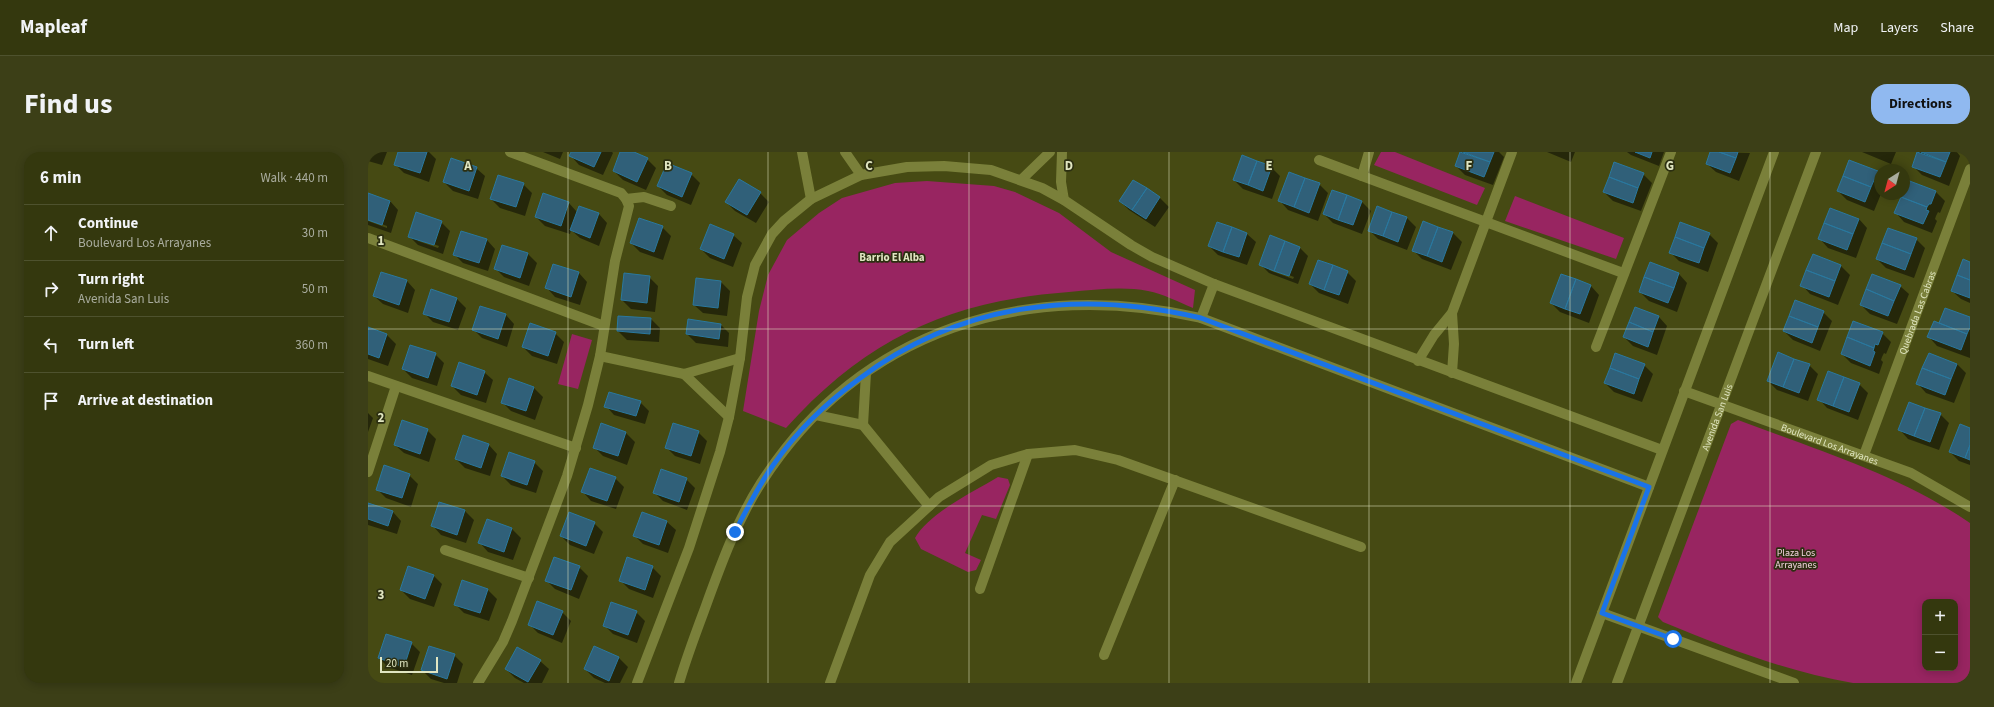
<!DOCTYPE html>
<meta charset="utf-8">
<style>
body{margin:0;font-family:"Source Sans 3",sans-serif;background:#3c3f17;color:#f1f3f6}
.controls{position:absolute;right:12px;bottom:12px;display:grid;overflow:hidden;border-radius:8px;box-shadow:0 2px 10px #0003}
.controls button{width:36px;height:36px;display:grid;place-items:center;padding:0;border:0;border-bottom:1px solid #4e522e;background:#34380e;color:#f1f3f6;font:20px sans-serif}
.compass{position:absolute;left:1506px;top:12px;width:36px;height:36px;border-radius:50%;background:#34380e;box-shadow:0 2px 10px #0003;rotate:216deg}
.scale{position:absolute;left:12px;bottom:10px;width:58px;box-sizing:border-box;padding-left:4px;border:2px solid #e1e6c2;border-top:0;font-size:11px;line-height:14px;white-space:nowrap;color:#e1e6c2;-webkit-text-stroke:3px #2c2f11;paint-order:stroke}
.stop{position:absolute;width:12px;height:12px;margin:-9px;border:3px solid #1a73e8;border-radius:50%;background:#fff}
.stop.end{background:#1a73e8;border-color:#fff;box-shadow:0 1px 4px #0008}
.list{margin:0;padding:0;list-style:none}
h2{display:flex;justify-content:space-between;align-items:center;height:52px;margin:0;padding:0 16px;font-size:17px}
h2 small{font-size:13px;font-weight:400;color:#a9ac9e}
.list li{display:grid;grid-template-columns:26px 1fr auto;gap:12px;align-items:center;box-sizing:border-box;height:56px;padding:0 16px;border-top:1px solid #4e522e}
.list b{display:block;font-size:15px;white-space:nowrap}
.list p{margin:0;font-size:13px;white-space:nowrap;color:#a9ac9e}
.list em{font-size:13px;font-style:normal;color:#a9ac9e}
.icon{flex:none;width:22px;height:22px;fill:none;stroke:currentColor;stroke-width:2;stroke-linecap:round;stroke-linejoin:round}
.map{position:relative;flex:none;width:1602px;height:531px;overflow:hidden;border-radius:16px}
header{display:flex;align-items:center;gap:24px;box-sizing:border-box;height:56px;padding:0 20px;background:#34380e;border-bottom:1px solid #4e522e}
header strong{font-size:19px}
nav{display:flex;gap:22px;margin-inline-start:auto;font-size:14px}
.intro{display:flex;align-items:center;justify-content:space-between;box-sizing:border-box;height:96px;padding:0 24px}
h1{margin:0;font-size:28px}
.button{padding:10px 18px;border-radius:16px;background:#90b9f0;color:#111;font-size:14px;font-weight:700}
main{display:flex;gap:24px;padding:0 24px}
aside{flex:1;background:#34380e;border-radius:16px;box-shadow:0 2px 10px #0003}
.map>svg:first-child{display:block}
</style>
<header>
<strong>Mapleaf</strong>
<nav><a>Map</a><a>Layers</a><a>Share</a></nav>
</header>
<div class="intro"><h1>Find us</h1><a class="button">Directions</a></div>
<main>
<aside>
<h2>6 min<small>Walk · 440 m</small></h2>
<ul class="list">
<li><svg class="icon" aria-label="ahead" viewBox="0 0 24 24"><path d="M12 20V5M6 11l6-6 6 6"/></svg><div><b>Continue</b><p>Boulevard Los Arrayanes</p></div><em>30 m</em></li>
<li><svg class="icon" aria-label="right" viewBox="0 0 24 24"><path d="M7 20v-9h11M14 6l5 5-5 5"/></svg><div><b>Turn right</b><p>Avenida San Luis</p></div><em>50 m</em></li>
<li><svg class="icon" aria-label="left" viewBox="0 0 24 24"><path d="M17 20v-9H6M10 6l-5 5 5 5"/></svg><div><b>Turn left</b></div><em>360 m</em></li>
<li><svg class="icon" aria-label="arrive" viewBox="0 0 24 24"><path d="M6 21V4h12l-3 4 3 4H6"/></svg><div><b>Arrive at destination</b></div></li>
</ul>
</aside>
<div class="map">
<svg width="1602" height="531" viewBox="0 0 1602 531">
<rect width="100%" height="100%" fill="#464a13"/>
<path fill="#982561" fill-rule="evenodd" d="M1013,0h14l90,36 -8,17 -103,-40z
M559,29l67,5 21,6 44,21 52,39 84,38 -2,18c-14,-6 -30,-14 -45,-17 -26,-5 -53,-1 -79,1 -120,9 -202,46 -283,136l-43,-17 16,-100 9,-36 19,-35 32,-27 23,-15 53,-15z
M1147,44l109,42 -8,21 -111,-38z
M204,182l20,6 -14,49 -20,-5z
M1370,268c79,30 162,55 232,103v160h-117c-68,-12 -127,-35 -190,-61l-5,-5 73,-193zM1557,450h30v66h-30z
M630,325l10,2 2,6 -14,34 -14,-4 -17,38 16,7 -5,10 -8,2 -47,-23 -6,-11c14,-25 58,-46 83,-61z"/>
<path fill="#0007" fill-rule="evenodd" d="M0,0h19l-5,13 -14,-4z
M31,0h30l7,7 -7,23 -25,-9 -9,-9z
M175,0h20l-3,7z
M204,0h40l1,1 -10,22 -24,-10 -8,-9z
M254,0h9l16,7 9,9 -10,22 -23,-10 -9,-9z
M1093,0h38l5,5 -11,28 -28,-10 -9,-9z
M1179,0h28l-4,10z
M1259,0h37l-5,14 -28,-11z
M1343,0l39,1 -11,28 -23,-9 -9,-8z
M1494,0h34l-5,12z
M1550,0h39l3,4 -11,30 -27,-11 -9,-9z
M903,15l9,9 -8,23 -29,-10 -9,-9z
M108,16l9,8 -7,23 -25,-8 -9,-9z
M1509,20l3,3 1,19 -7,17 -27,-11 -9,-9z
M323,22l9,9 -9,22 -24,-10 -9,-9z
M1275,22l9,9 -11,28 -28,-10 -9,-9z
M766,29l26,17 9,9 -14,20 -26,-17 -9,-9z
M1539,29l29,11 9,9 -5,12 -2,-1 -2,4 -1,3 2,2 -5,12 -28,-11 -8,-9z
M155,32l9,9 -7,23 -25,-8 -9,-9z
M951,32l9,9 -10,28 -30,-11 -8,-9z
M964,39l30,11 9,9 -9,23 -29,-11 -9,-9z
M392,41l9,9 -13,21 -21,-12 -9,-9z
M0,42l22,7 8,9 -7,23 -23,-8v-4l19,7v-2l-19,-7z
M200,50l9,10 22,2 8,9 -8,23 -19,-8 -9,-8 -1,4 -25,-8 -9,-9z
M1009,55l30,11 9,9 -9,23 -29,-11 -9,-9z
M1491,67l8,9 -11,30 -28,-10 -8,-9z
M73,70l9,9 -7,23 -25,-9 -9,-9zM50,87l21,7 -1,2 -20,-7z
M1056,70l29,11 9,9 -11,28 -29,-11 -9,-9z
M849,71l30,11 9,8 -9,23 -29,-10 -9,-9z
M294,75l9,9 -8,24 -23,-8 -9,-9z
M1341,82l9,9 -10,29 -29,-11 -9,-9z
M365,83l9,8 -9,24 -23,-9 -9,-9z
M1548,87l9,9 -11,30 -28,-10 -9,-9z
M119,88l8,9 -7,22 -25,-8 -9,-9z
M135,94l25,8 9,9 -8,23 -25,-9 -8,-8z
M932,96l8,8 -10,28 -29,-11 -9,-9zM901,116l25,9 -1,2 -24,-9z
M1445,103l28,11 9,9 -12,30 -28,-11 -8,-9z
M1602,111v40l-9,-4 -9,-8z
M979,120l9,9 -8,23 -29,-11 -9,-9z
M211,121l8,9 -7,23 -25,-8 -8,-9z
M1311,122l8,9 -10,29 -28,-11 -9,-9z
M281,125l9,9 -3,26 -24,-3 -9,-9z
M39,129l8,9 -7,23 -25,-9 -9,-8z
M353,130l9,9 -3,25 -24,-3 -9,-8z
M1223,134l8,9 -10,28 -29,-11 -9,-9z
M1532,134l9,8 -12,30 -27,-10 -9,-9z
M64,138l25,9 9,9 -8,22 -25,-8 -9,-9z
M1267,157l24,8 8,9 -10,29 -24,-9 -9,-9z
M1455,160l9,9 -12,30 -27,-11 -9,-9z
M138,163l8,9 -7,23 -25,-9 -8,-8z
M251,165l32,2 9,9 -1,14 -32,-2 -9,-9z
M1602,166v40l-33,-12 -8,-9z
M353,173l8,8 -1,14 -32,-4 -9,-9z
M0,176l19,7 9,9 -8,22 -20,-7z
M187,181l9,9 -7,22 -25,-8 -9,-9z
M1514,181l9,9 -5,12 -2,-1 -2,4 -1,3 2,2 -4,12 -28,-11 -9,-9z
M67,202l9,9 -7,23 -25,-8 -9,-9z
M1589,212l9,9 -12,30 -28,-10 -8,-9z
M1276,213l9,9 -11,28 -28,-10 -9,-9z
M1441,213l9,9 -10,27 -31,-11 -9,-9z
M116,220l9,8 -7,23 -25,-8 -9,-9z
M141,228l25,8 9,9 -8,23 -24,-9 -9,-9z
M1491,232l9,9 -10,27 -31,-12 -8,-9z
M272,250l9,9 -4,13 -31,-9 -8,-9z
M0,261l5,5 -5,14z
M1572,262l9,9 -10,27 -31,-11 -8,-9z
M233,273l25,8 9,9 -8,23 -24,-9 -9,-9z
M1602,277v36l-11,-4 -9,-9z
M59,278l9,9 -7,23 -25,-9 -9,-8z
M330,280l9,9 -7,23 -25,-8 -9,-9z
M121,293l8,9 -7,22 -25,-8 -9,-9z
M166,310l9,9 -7,22 -25,-8 -9,-9z
M41,323l9,9 -7,23 -25,-9 -9,-9z
M247,326l9,9 -8,22 -25,-8 -8,-9z
M318,327l9,9 -8,22 -24,-9 -9,-9z
M72,351l25,8 9,9 -8,23 -25,-8 -8,-9z
M0,352l25,8 8,9 -4,13 -29,-9z
M274,361l25,9 9,8 -8,23 -25,-9 -9,-9z
M119,368l25,9 9,9 -8,22 -25,-8 -8,-9z
M226,371l9,9 -9,22 -24,-9 -9,-9z
M211,415l9,9 -9,23 -24,-10 -9,-9z
M284,415l9,9 -8,22 -24,-9 -9,-9z
M65,423l9,9 -8,23 -24,-8 -9,-9z
M95,430l25,8 9,9 -8,22 -25,-8 -9,-9z
M194,460l9,9 -9,22 -24,-10 -9,-9z
M268,460l9,9 -8,22 -24,-9 -9,-9z
M43,491l9,9 -8,23 -24,-8 -9,-9z
M227,495l24,11 9,9 -8,16h-15l-11,-5 -9,-9z
M86,503l9,9 -6,19h-13l-13,-4 -9,-9z
M172,509l9,8 -7,14h-18l-9,-5 -9,-9z"/>
<path fill="#306079" stroke="#2a789e" d="M30,0h29l-7,21 -26,-8z
M203,0h30l-7,15 -25,-11z
M252,0h14l14,6 -11,24 -24,-11z
M1092,0l30,10 -6,15 -29,-11z
M1095,0h31l-4,10z
M1267,0h17l-2,6z
M1342,0h9l17,6 -6,15 -24,-9z
M1351,0h19l-2,6z
M1549,0l29,10 -6,15 -28,-10z
M1553,0h29l-4,10z
M874,3l15,6 -9,24 -15,-5z
M83,6l26,9 -8,24 -26,-9z
M1481,8l29,11 -7,16 -28,-11z
M889,9l15,5 -9,25 -15,-6z
M1246,10l30,11 -6,15 -29,-11z
M299,11l25,10 -10,24 -25,-11z
M921,20l16,6 -11,29 -16,-6z
M130,23l26,8 -8,24 -26,-8z
M1475,24l28,11 -6,15 -28,-11z
M1241,25l29,11 -5,15 -30,-11z
M937,26l15,5 -11,30 -15,-6z
M371,27l22,13 -14,23 -22,-13z
M765,28l14,8 -15,22 -13,-9z
M1539,28l29,11 -5,13h-2l-2,3 -26,-10 1,-3h2z
M779,36l13,9 -14,22 -14,-9z
M964,38l15,5 -9,25 -15,-6z
M0,41l22,8 -8,24 -14,-5z
M175,41l26,9 -8,24 -26,-9z
M979,43l15,6 -9,24 -15,-5z
M1533,45l26,10 -1,3 3,1 -6,13 -29,-11z
M211,54l20,7 -9,25 -20,-8z
M1009,54l15,6 -9,24 -15,-5z
M1462,56l29,11 -6,15 -29,-11z
M48,60l26,9 -8,24 -26,-8z
M1024,60l15,5 -9,25 -15,-6z
M271,66l24,8 -9,26 -24,-9z
M1055,69l15,6 -11,29 -15,-5z
M849,70l15,5 -9,25 -15,-6z
M1312,70l30,11 -6,15 -29,-11z
M1456,71l29,11 -6,16 -29,-11z
M342,72l24,10 -10,25 -24,-10z
M864,75l15,6 -8,24 -16,-5z
M1070,75l15,5 -11,30 -15,-6z
M1520,76l29,10 -6,16 -29,-11z
M93,79l26,8 -8,24 -26,-8z
M902,83l15,6 -11,30 -15,-6z
M1307,85l29,11 -5,15 -30,-10z
M917,89l15,6 -11,29 -15,-5z
M1514,91l29,11 -6,16 -29,-11z
M134,93l26,8 -8,25 -26,-9z
M1445,102l28,11 -6,16 -29,-11z
M1595,107l7,3v18l-13,-5z
M950,108l15,5 -9,25 -15,-6z
M1282,110l29,11 -5,15 -30,-11z
M185,112l26,8 -8,25 -26,-9z
M965,113l15,6 -9,24 -15,-5z
M1438,118l29,11 -6,16 -29,-11z
M13,120l26,8 -8,25 -26,-9z
M256,121l26,3 -3,27 -26,-3z
M1193,122l15,5 -11,30 -15,-6z
M1504,122l29,11 -7,16 -28,-12z
M1589,123l13,5v18l-19,-7z
M1276,125l30,11 -6,15 -29,-11z
M328,126l25,3 -3,27 -25,-3z
M1208,127l15,6 -11,29 -15,-5z
M63,137l26,9 -8,24 -26,-8z
M1498,137l28,12 -6,15 -28,-11z
M1427,148l29,11 -6,16 -29,-11z
M112,154l26,8 -8,25 -26,-9z
M1267,155l24,9 -6,16 -24,-10z
M1577,156l25,9v10l-3,7 -28,-11z
M250,164l33,2 -1,16 -33,-3z
M1421,164l29,11 -6,16 -29,-12z
M320,167l33,5 -2,15 -33,-5z
M1485,169l30,11 -5,13 -3,-1 -1,4 -27,-11z
M1566,169l33,13 -6,16 -34,-13z
M1261,170l24,10 -5,15 -25,-10z
M162,171l26,9 -8,24 -26,-9z
M0,175l19,7 -8,24 -11,-4z
M1479,185l27,11 -1,3 2,1 -5,14 -29,-12z
M42,193l26,8 -8,25 -26,-9z
M1410,200l16,7 -11,28 -16,-6z
M1247,201l30,11 -6,15 -29,-11z
M1561,201l28,11 -6,15 -29,-11z
M1426,207l16,5 -11,29 -16,-6z
M91,210l26,9 -8,24 -26,-9z
M1242,216l29,11 -5,15 -30,-11z
M1554,216l29,11 -6,16 -29,-11z
M1460,219l16,6 -11,29 -16,-6z
M1476,225l16,6 -11,29 -16,-6z
M141,226l25,9 -8,24 -25,-8z
M241,240l32,9 -5,15 -32,-9z
M1541,250l16,6 -11,28 -16,-6z
M1557,256l16,5 -11,29 -16,-6z
M34,268l26,9 -8,25 -26,-9z
M233,271l25,9 -8,24 -25,-8z
M305,271l26,8 -8,25 -26,-8z
M1592,272l10,4v17l-5,13 -16,-6z
M95,283l26,9 -8,24 -26,-9z
M1602,293v15l-5,-2z
M141,300l26,9 -8,24 -26,-9z
M16,313l26,9 -8,24 -26,-8z
M222,316l26,9 -9,24 -26,-9z
M293,317l26,9 -8,24 -26,-9z
M71,350l26,8 -8,25 -26,-9z
M0,351l25,8 -5,15 -20,-7z
M201,360l26,10 -9,24 -26,-10z
M274,360l25,9 -8,24 -26,-9z
M119,367l25,9 -8,24 -26,-9z
M186,405l26,9 -9,24 -26,-9z
M259,405l26,9 -8,24 -26,-9z
M40,414l26,9 -9,24 -25,-9z
M94,428l26,9 -8,24 -26,-8z
M169,449l26,10 -10,24 -25,-10z
M243,450l26,9 -9,24 -25,-9z
M18,482l26,8 -8,25 -26,-9z
M61,494l26,8 -8,25 -26,-9z
M226,494l25,11 -10,24 -25,-12z
M149,495l24,13 -13,22 -23,-13z"/>
<g fill="none" stroke-linecap="round" stroke-linejoin="round">
<g stroke="#7a803a" stroke-width="10">
<path d="M434,0l9,47"/>
<path d="M477,0l16,23"/>
<path d="M694,0l-1,30 3,18"/>
<path d="M951,8l304,113"/>
<path d="M994,24l7,-24"/>
<path d="M653,28l29,-28"/>
<path d="M258,47l18,-2 27,9"/>
<path d="M0,86l236,88"/>
<path d="M833,166l13,-34"/>
<path d="M1228,195l75,-195"/>
<path d="M232,204l84,18 56,-16"/>
<path d="M1050,209l16,-26 18,-22 60,-161"/>
<path d="M1084,221l2,-29 -2,-31"/>
<path d="M316,222l45,43"/>
<path d="M0,224l208,72"/>
<path id="s1" d="M1316,239l227,82 59,34"/>
<path d="M448,263l47,10 66,81"/>
<path d="M495,273l3,-52"/>
<path id="s2" d="M1496,303l106,-286"/>
<path d="M0,320l28,-86"/>
<path d="M77,398l84,28"/>
<path d="M612,437l48,-135"/>
<path d="M1234,461l192,70"/>
<path d="M736,503l71,-175"/>
<path d="M110,531l25,-41 9,-21 55,-145 21,-71 12,-49 15,-95 14,-55 -3,-7 -5,-6 -111,-41"/>
<path d="M269,531l52,-135 31,-96 9,-35 11,-59 7,-61 8,-32 17,-31 12,-13 27,-22 50,-24 46,-8 37,-1 47,4 51,18 22,12 67,45 21,12 62,27 448,166"/>
<path d="M311,531c7,-24 16,-48 25,-72 16,-44 32,-89 57,-128 99,-154 266,-205 440,-165l448,169"/>
<path d="M462,531l40,-108 20,-33 49,-45 52,-32 37,-11 47,-4 43,10 243,87"/>
<path d="M1208,531l198,-531"/>
<path id="s3" d="M1249,531l199,-531"/>
</g>
</g>
<g fill="none" stroke-linecap="round" stroke-linejoin="round">
<path stroke="#1a73e8" stroke-width="5" d="M367,380c12,-23 23,-46 39,-68 23,-33 52,-61 85,-85 101,-76 220,-90 342,-61l448,169 -47,126 71,26"/>
</g>
<path fill="none" stroke="#e1e6c2" stroke-width="1" stroke-opacity="0.55" d="M200,0v531M400,0v531M601,0v531M801,0v531M1001,0v531M1202,0v531M1402,0v531M0,177h1602M0,354h1602"/>
<g text-anchor="middle" stroke-width="3.5" stroke-linejoin="round" paint-order="stroke">
<g font-size="10" fill="#e1e6c2" stroke="#2c2f11">
<text dy="4" stroke="none"><textPath href="#s2" startOffset="152">Quebrada Las Cabras</textPath></text>
<text dy="4" stroke="none"><textPath href="#s3" startOffset="284">Avenida San Luis</textPath></text>
<text dy="4" stroke="none"><textPath href="#s1" startOffset="155">Boulevard Los Arrayanes</textPath></text>
</g>
<g font-size="10" fill="#f5d4e0" stroke="#2c2f11">
<text x="1428" y="404">Plaza Los<tspan x="1428" dy="12">Arrayanes</tspan></text>
</g>
<g font-size="11" font-weight="bold" fill="#e1e6c2" stroke="#2c2f11">
<text x="524" y="109">Barrio El Alba</text>
</g>
</g>
<g font-size="13" text-anchor="middle" font-weight="bold" fill="#e1e6c2" stroke="#2c2f11" stroke-width="3.5" stroke-linejoin="round" paint-order="stroke">
<text x="100" y="18">A</text>
<text x="300" y="18">B</text>
<text x="501" y="18">C</text>
<text x="701" y="18">D</text>
<text x="901" y="18">E</text>
<text x="1101" y="18">F</text>
<text x="1302" y="18">G</text>
<text x="13" y="93">1</text>
<text x="13" y="270">2</text>
<text x="13" y="447">3</text>
</g>
</svg>
<div class="controls">
<button>+</button>
<button>−</button>
</div>
<svg class="compass" viewBox="-18 -18 36 36"><path d="M0-13l5 13h-10z" fill="#e53935"/><path d="M0 13l5-13h-10z" fill="#a9ac9e"/></svg>
<div class="scale">20 m</div>
<div class="stop" style="left:1305px;top:487px"></div>
<div class="stop end" style="left:367px;top:380px"></div>
</div>
</main>
